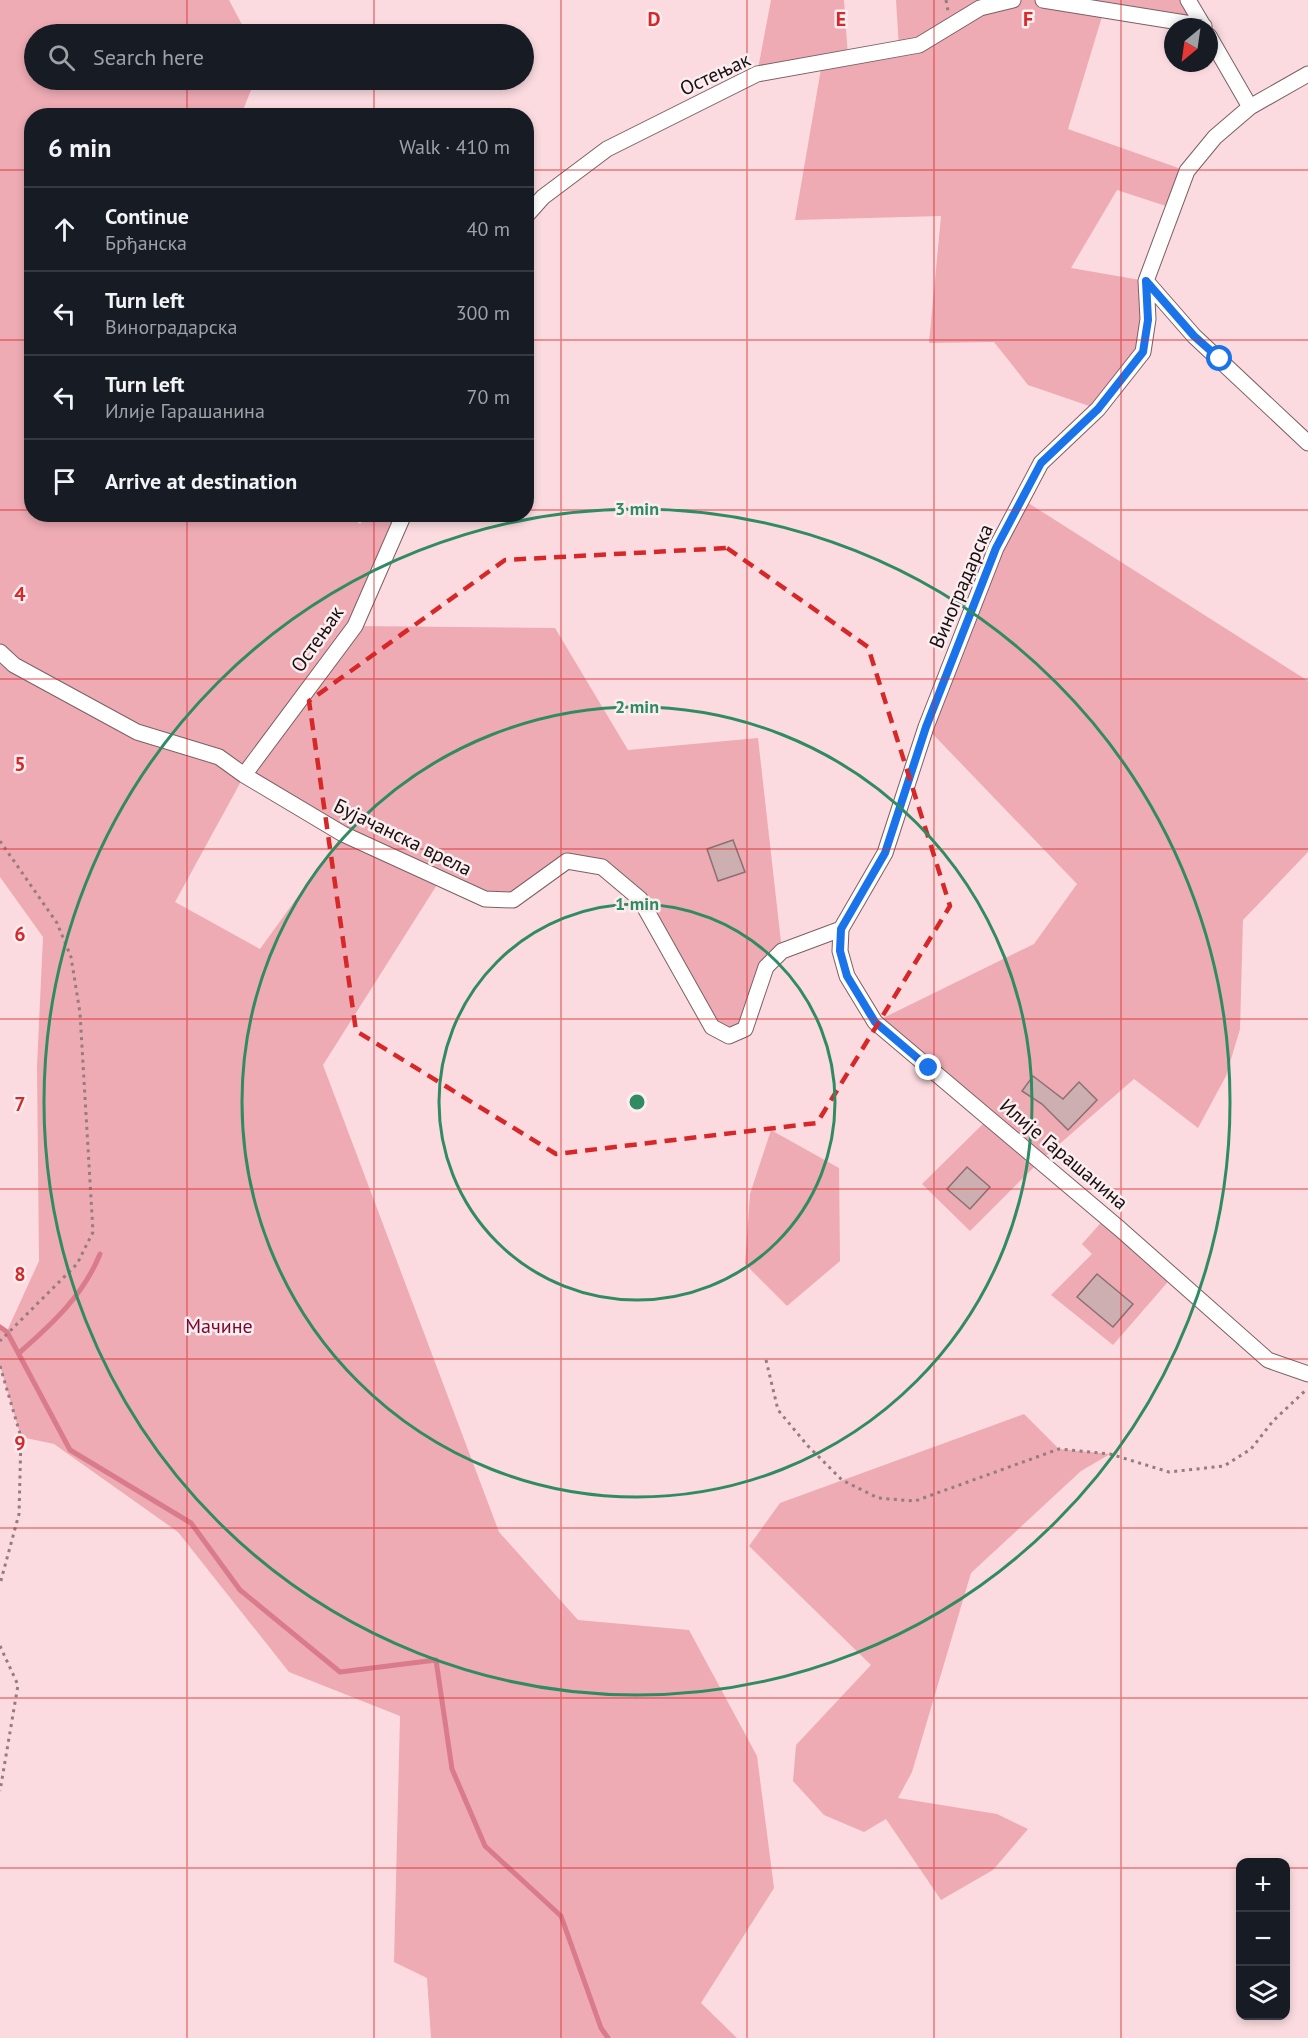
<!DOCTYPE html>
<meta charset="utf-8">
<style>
body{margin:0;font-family:"PT Sans",sans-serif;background:#242831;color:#f1f3f6}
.controls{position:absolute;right:18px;bottom:18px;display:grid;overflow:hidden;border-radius:12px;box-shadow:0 3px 9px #0003}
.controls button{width:54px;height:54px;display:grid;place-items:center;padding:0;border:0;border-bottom:2px solid #363941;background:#171b24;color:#f1f3f6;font:30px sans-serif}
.compass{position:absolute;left:1164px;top:18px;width:54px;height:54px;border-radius:50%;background:#171b24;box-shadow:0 3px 9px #0003;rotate:209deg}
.stop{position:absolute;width:18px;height:18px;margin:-14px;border:4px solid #1a73e8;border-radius:50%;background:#fff}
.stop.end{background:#1a73e8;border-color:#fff;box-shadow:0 2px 6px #0008}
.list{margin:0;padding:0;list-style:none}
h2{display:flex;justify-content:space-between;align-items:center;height:78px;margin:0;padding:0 24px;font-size:26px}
h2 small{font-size:20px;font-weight:400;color:#9ea1a6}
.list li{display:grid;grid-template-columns:39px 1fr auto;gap:18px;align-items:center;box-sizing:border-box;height:84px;padding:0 24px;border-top:2px solid #363941}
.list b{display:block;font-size:22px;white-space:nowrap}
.list p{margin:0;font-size:20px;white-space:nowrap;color:#9ea1a6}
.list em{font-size:20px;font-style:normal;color:#9ea1a6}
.icon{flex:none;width:33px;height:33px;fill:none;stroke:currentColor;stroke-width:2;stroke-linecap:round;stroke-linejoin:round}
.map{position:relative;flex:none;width:1308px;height:2038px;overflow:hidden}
.search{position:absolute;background:#171b24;box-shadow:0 3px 9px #0003;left:24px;top:24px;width:510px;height:66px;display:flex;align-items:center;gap:15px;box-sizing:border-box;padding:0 21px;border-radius:33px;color:#9ea1a6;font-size:22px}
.panel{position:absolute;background:#171b24;box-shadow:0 3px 9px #0003;left:24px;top:108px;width:510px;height:414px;border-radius:24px}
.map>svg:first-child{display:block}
</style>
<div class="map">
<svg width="1308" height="2038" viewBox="0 0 1308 2038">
<rect width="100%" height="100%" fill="#fbdbdf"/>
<path fill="#eeabb4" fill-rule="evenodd" d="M0,0h229l18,34h-213v46h221l-14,35 -209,1v398h315l13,10 8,-9h36l-48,111 199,2 73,122 130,-12 24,213 -37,78 -33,-2 -72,-128 -38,-32 -35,-6 -54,39 -73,-20 -117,185 176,467 79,88 111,10 68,126 17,132 -73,115 36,35h-306l-4,-60 -33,-16 6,-246 -111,-44 -111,-140 -124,-88 -33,-7 -21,-71v-41l7,6 32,-70 -2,-195 6,-129 -43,-60zM244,776l99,58 -83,115 -85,-47z
M771,0h73l4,57 51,-9 -3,-48h292l16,26 -100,-16 -36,119 119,42 -15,37 -55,-18 -46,78 75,13 -3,71 -45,57 -70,-24 -34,-43 -65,1 12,-127 -146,4 27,-157 -65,11z
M1022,499l286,182v171l-65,68 -3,109 -14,47 -28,52 -64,-49 -94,82 -70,70 -48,-47 67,-66 -114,-96 159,-78 43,-60 -151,-157z
M771,1130l68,38 1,93 -53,45 -42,-42 5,-70z
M1106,1217l67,59 -60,69 -62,-50 41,-41 -10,-10z
M1024,1414l35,35 51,5 -29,17 -110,102 -59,199 -14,26 99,16 31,15 -35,41 -52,30 -55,-81 -22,13 -40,-17 -31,-34 3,-36 75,-80 -122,-119 31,-43z"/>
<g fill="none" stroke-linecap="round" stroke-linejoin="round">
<path stroke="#d97b8b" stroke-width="5" d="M0,1327l7,5 63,118 121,73 49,67 100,82 96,-12 16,109 33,77 76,70 40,112 7,10
M19,1353c33,-29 64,-57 81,-99"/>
</g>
<path fill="#cdafb2" stroke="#8b6f73" stroke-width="1.5" d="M733,840l12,32 -27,9 -11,-32z
M1033,1076l30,23 16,-17 18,18 -29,30 -26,-26 -20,-13z
M967,1167l23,20 -20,22 -23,-20z
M1097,1274l36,30 -20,23 -36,-30z"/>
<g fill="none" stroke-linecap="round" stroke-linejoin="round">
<g stroke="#7b6063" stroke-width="17">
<path id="street" d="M1043,0l161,26
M1188,0l16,27
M1209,36l41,71
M526,216l17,-19 64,-48 150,-75 162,-29 61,-37 33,-8
M1146,281l48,55 114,107
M0,652l14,13 123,67 82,25 25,18 99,59 142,65 28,1 54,-39 35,6 38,32 72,128 17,9 16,-7 21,-62 16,-16 59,-22 44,-76 41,-126 70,-179 26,-49 19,-36 57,-54 45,-57 5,-33 -2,-38 41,-110 28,-34 35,-30 58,-33
M244,775l111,-149 49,-112
M841,929l-1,22 7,25 28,46 245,207 148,131 40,14"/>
</g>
<path stroke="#937d7f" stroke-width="3" stroke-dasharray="3 4.5" stroke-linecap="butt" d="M946,0l2,11
M0,841l57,82 14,34 9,56 13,219 -16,32 -77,77
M766,1360l12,50 30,36 34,34 36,18 37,3 144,-52 51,5 59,18 55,-6 27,-17 22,-28 34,-32
M0,1366l21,71 -2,77 -19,70
M0,1646l18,39 -18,106"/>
<use href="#street" stroke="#fff" stroke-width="15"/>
</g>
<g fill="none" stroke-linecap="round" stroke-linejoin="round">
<path stroke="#1a73e8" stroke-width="8" d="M929,1068l-54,-46 -28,-46 -7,-25 1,-22 44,-76 41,-126 70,-179 45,-85 57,-54 45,-57 5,-32 -2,-39 48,55 26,23"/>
</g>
<path fill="none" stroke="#d62828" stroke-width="4.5" stroke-dasharray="12 8" stroke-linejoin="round" d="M727,548l141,99 82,259 -133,217 -261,31 -200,-123 -47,-330 196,-141z"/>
<path fill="none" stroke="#d62828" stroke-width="1.5" stroke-opacity="0.55" d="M187,0v34M374,0v34M561,0v2038M747,0v2038M934,0v2038M1121,0v2038M187,80v36M374,80v36M0,170h32M526,170h782M0,340h32M526,340h782M0,510h32M526,510h782M187,514v1524M374,514v1524M0,679h1308M0,849h1308M0,1019h1308M0,1189h1308M0,1359h1308M0,1528h1308M0,1698h1308M0,1868h1240M1286,1868h22"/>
<g fill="none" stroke="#308b62" stroke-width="3">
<circle cx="637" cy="1102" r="198"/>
<circle cx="637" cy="1102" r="395"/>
<circle cx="637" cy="1102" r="593"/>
</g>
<g text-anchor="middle" stroke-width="5" stroke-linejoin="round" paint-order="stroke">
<g font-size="20" fill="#190f10" stroke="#fbeef0">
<text transform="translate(715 74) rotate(-25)" y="7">Остењак</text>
<text transform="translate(961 586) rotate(-67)" y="7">Виноградарска</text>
<text transform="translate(317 639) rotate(-55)" y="7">Остењак</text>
<text transform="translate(403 837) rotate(26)" y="7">Бујачанска врела</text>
<text transform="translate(1064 1154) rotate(40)" y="7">Илије Гарашанина</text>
</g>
<g font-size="20" fill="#7c052f" stroke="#fbeef0">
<text x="219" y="1333">Мачине</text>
</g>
</g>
<g font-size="20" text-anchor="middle" font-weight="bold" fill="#d62828" stroke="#fbeef0" stroke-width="5" stroke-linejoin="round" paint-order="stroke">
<text x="654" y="26">D</text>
<text x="841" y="26">E</text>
<text x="1028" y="26">F</text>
<text x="20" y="601">4</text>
<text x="20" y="771">5</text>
<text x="20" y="941">6</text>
<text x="20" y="1111">7</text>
<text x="20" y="1281">8</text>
<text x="20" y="1450">9</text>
</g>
<circle cx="637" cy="1102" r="9" fill="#308b62" stroke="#fbeef0" stroke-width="3"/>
<g font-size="18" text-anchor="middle" font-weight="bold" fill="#308b62" stroke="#fbeef0" stroke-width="5" stroke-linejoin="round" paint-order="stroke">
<text x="637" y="515">3 min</text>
<text x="637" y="713">2 min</text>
<text x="637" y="910">1 min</text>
</g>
</svg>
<div class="controls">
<button>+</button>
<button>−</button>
<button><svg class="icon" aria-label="layers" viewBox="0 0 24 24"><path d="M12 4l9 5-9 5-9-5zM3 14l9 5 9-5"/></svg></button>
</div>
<svg class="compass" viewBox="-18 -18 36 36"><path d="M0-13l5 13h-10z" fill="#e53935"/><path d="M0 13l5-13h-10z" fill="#9ea1a6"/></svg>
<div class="stop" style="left:1220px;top:359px"></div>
<div class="stop end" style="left:929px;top:1068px"></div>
<div class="search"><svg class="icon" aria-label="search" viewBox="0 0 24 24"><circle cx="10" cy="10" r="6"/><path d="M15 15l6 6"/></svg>Search here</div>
<section class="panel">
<h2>6 min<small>Walk · 410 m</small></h2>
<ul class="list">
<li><svg class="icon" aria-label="ahead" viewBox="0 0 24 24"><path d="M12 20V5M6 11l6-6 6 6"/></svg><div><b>Continue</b><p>Брђанска</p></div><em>40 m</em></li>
<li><svg class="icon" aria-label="left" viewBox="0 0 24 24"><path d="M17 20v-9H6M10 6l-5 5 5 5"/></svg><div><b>Turn left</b><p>Виноградарска</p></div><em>300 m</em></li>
<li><svg class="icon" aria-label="left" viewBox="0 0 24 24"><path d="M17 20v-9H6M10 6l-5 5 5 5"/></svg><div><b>Turn left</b><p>Илије Гарашанина</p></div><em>70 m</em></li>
<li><svg class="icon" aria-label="arrive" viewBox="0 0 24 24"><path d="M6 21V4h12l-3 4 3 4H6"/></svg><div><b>Arrive at destination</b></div></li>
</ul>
</section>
</div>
